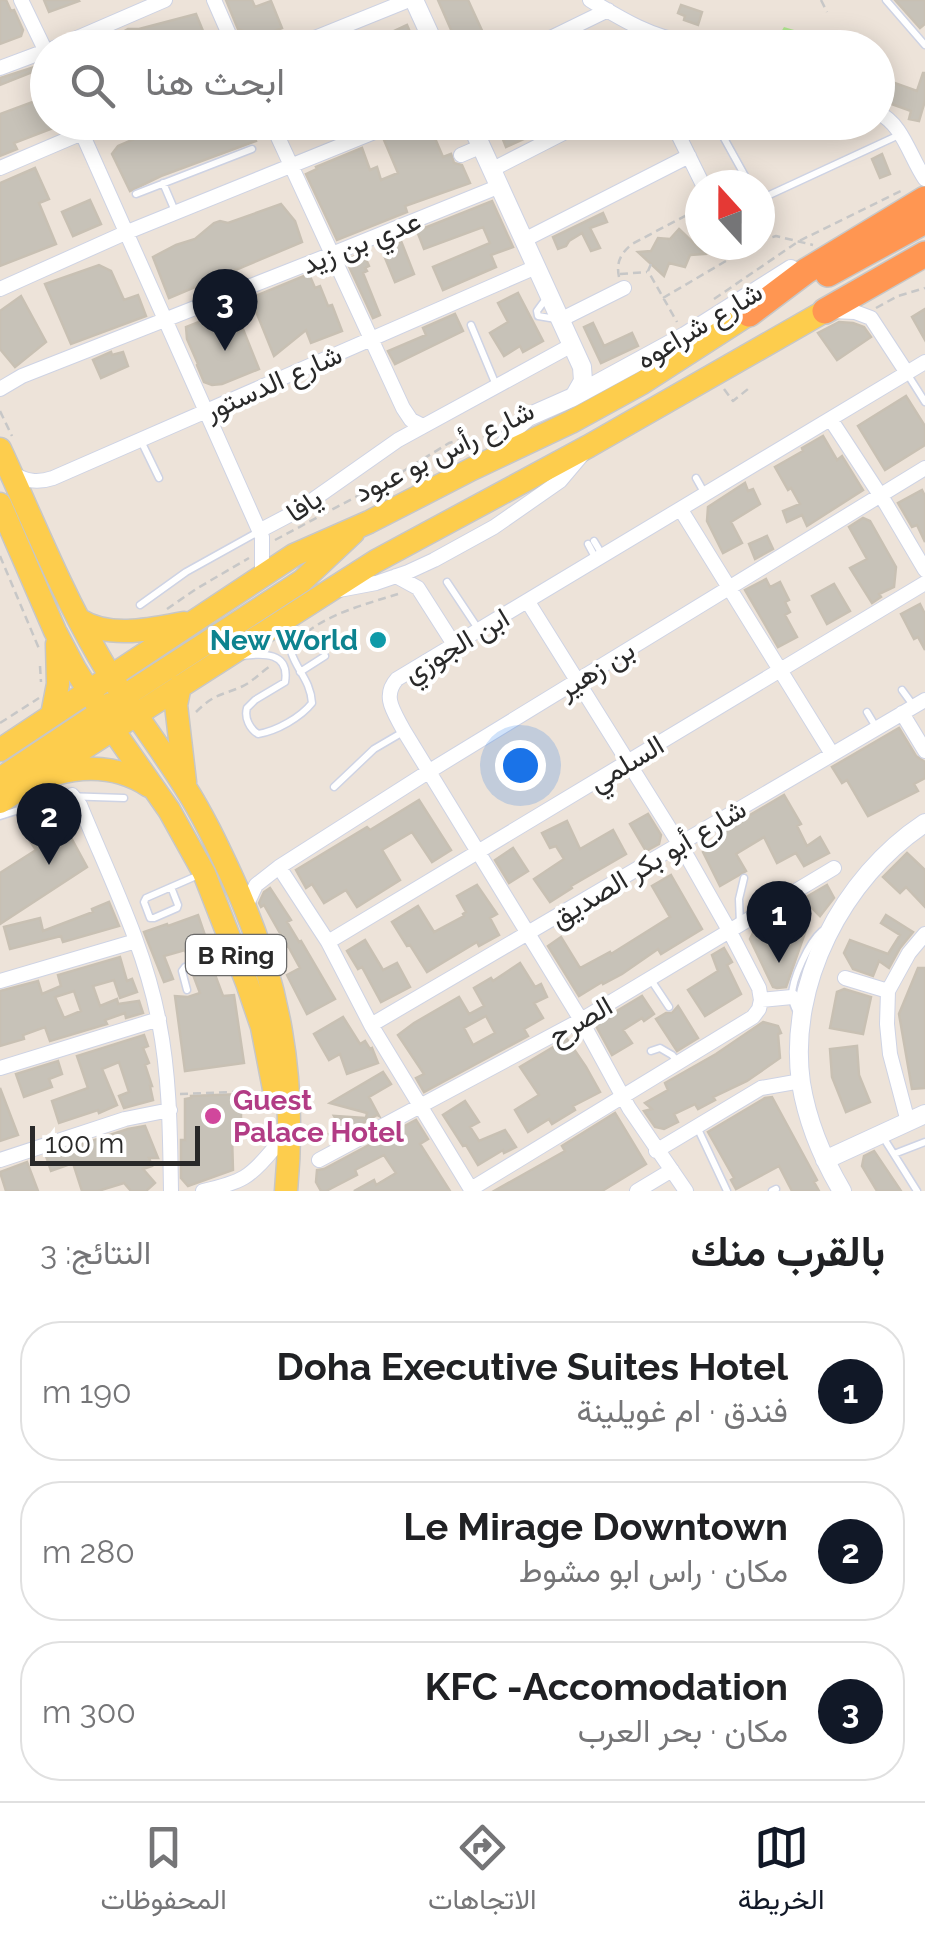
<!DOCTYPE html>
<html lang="ar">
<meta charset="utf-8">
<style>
body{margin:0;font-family:Raleway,Vazirmatn,sans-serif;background:#f6f6f6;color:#202124;direction:rtl}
.compass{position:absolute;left:685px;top:170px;width:90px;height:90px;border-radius:50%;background:#fff;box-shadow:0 5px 25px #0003;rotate:339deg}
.scale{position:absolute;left:30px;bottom:25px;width:170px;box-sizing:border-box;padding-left:10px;border:5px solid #292929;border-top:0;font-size:28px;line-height:35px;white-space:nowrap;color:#292929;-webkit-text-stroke:8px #fff;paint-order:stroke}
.you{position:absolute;left:520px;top:765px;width:35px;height:35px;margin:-25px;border:8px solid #fff;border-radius:50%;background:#1a73e8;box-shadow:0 0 0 15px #1a73e833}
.badge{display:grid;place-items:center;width:65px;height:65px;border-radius:50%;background:#111827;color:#fff;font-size:32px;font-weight:700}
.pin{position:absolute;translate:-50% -82px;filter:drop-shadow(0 2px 5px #0008)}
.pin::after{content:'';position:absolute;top:52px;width:35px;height:30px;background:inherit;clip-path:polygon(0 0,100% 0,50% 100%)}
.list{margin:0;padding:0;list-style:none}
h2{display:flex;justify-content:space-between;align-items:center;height:130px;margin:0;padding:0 40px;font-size:42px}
h2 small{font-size:32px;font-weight:400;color:#757577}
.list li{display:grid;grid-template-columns:65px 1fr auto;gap:30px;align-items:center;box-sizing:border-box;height:140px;margin:0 20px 20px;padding:0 20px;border:2px solid #e0e0e0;border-radius:40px}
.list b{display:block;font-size:38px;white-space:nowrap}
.list p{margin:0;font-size:32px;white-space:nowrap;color:#757577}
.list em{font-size:32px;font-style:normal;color:#757577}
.icon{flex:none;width:55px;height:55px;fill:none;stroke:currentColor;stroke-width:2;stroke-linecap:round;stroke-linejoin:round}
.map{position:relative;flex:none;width:925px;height:1191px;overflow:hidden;direction:ltr}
.search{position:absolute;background:#fff;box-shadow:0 5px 25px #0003;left:30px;right:30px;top:30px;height:110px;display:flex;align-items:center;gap:25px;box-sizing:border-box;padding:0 35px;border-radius:55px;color:#757577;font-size:38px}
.sheet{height:610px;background:#fff}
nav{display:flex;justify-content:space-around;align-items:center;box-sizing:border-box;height:140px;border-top:2px solid #e0e0e0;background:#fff;font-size:28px;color:#757577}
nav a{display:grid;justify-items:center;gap:5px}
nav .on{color:#111827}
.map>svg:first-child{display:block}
</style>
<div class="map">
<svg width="925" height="1191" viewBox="0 0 925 1191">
<rect width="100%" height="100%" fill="#ede3d9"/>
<path fill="#b2e990" d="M784,27l44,13 6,5 -1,2h-32l-19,-8 -1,-7z"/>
<path fill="#c7c2b8" stroke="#c8c0b3" stroke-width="2.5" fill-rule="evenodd" d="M0,0h6l5,11 3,-1 9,20 -2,6 -21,8z
M44,0h34l1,1 -30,11z
M226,0h26l3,7 16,-6 11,27 -23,10 -21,-9z
M438,0h30l22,48h-31z
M895,0h30v24l-5,4z
M681,5l21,7 -4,13 -14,-5 1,-4 -7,-3z
M196,14l14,34h-114l32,-19h11z
M407,25l10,23h-39l-3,-8z
M34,67l1,4 -35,14v-7z
M923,73h2v28l-6,20 -10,-2 2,-8 -33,-12v-22l39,14z
M46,97l2,25 18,1 -52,20 3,6 -17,7v-42z
M166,122h84l6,19 -95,35 -31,15 -18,-37 6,-8 37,-16z
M283,122h41v1l-32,13z
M428,122l15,35 8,-3 3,9 8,2 8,18 -65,23 2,6 -70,28 -31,-66 11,-5 -1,-2 46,-19 8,22 7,-3 4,13 17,-7 -14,-33z
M496,122h65l-55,25z
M882,154l8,20 -10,4 -8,-19z
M35,168l14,31 -10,4 17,41 -56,22v-83z
M90,200l11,24 -28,12 -11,-24z
M492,201l21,46 -22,8 5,12 -53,23 -10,-23 57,-24 -7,-16 -59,22 -7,-18z
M281,204l14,17 7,21 -133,56 -16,-41 23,-12 19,-6 19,-16 6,-2 8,2z
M603,213l4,9 -17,6 10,20 -9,3 -9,-18 -13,8 -3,5 -8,3 -5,-12z
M679,229l26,25 -15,1 -5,12 -16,-4 -5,13 -26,-24 13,-1 7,-13 12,1z
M401,241l13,33 -19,8 -14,-34z
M363,253l6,13 -4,2 2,3 -4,2 17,42 -7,3 -27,-58z
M99,265l12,6 13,29 14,-5 8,21 -75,28 -26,-60z
M309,274l6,14 5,-2 8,20 4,-1 10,26 -31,12 -5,-13 -32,26 -21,-52 5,-9z
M518,293l25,48 -20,11 -3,-6 -16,10 -14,-23 18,-11 -10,-19z
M21,296l25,46 -31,25 -15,-18v-38z
M925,309v31l-13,-23z
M455,314l8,17 -68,33 -7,-13 38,-16 -3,-7z
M216,315l9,21 18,-7 16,40 -37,15 -10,1 -8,-3 -7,-17 1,-1 -11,-25 -1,-12z
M839,322l14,1 11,4 7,10 -34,23 -19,-27z
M593,323l11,23 28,-13 6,13 -37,17 -17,-36z
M111,352l1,3 11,-3 5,14 -27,12 -8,-18z
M906,396l19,30v19l-40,25 -27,-44z
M823,436l14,24 5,-4 21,34 -56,36 -5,-11 -15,7 -4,-11 17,-7 -9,-16 -3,2 -13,-23 28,-16 -1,-3z
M745,483l3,8 5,-2 7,15 -29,18 11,21 -19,10 -16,-32 1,-14z
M922,490l3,6v46l-8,-17 -5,2 -14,-24z
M863,518l7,3 26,46 -2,20 -15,7 2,3 -9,6 -22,-35 17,-9 -18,-32z
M767,536l6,13 -18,10 -6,-15z
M766,579l4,8 10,-5 9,18 -4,2 5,10 -5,3 12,22 -19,10 -33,-57z
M834,584l16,27 -23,13 -15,-28z
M920,604l5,10v36l-7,-13 -4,2 -13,-25z
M899,728l17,28 9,6v16l-11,6 4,7 -50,25 -21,-36 -5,3 -10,-16z
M784,795l17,29 -4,2 10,20 13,-9 9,16 -25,13 -8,-13 -19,10 -13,-26 -28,17 10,17 -26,15 -17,-34 19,-11 -4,-7z
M419,800l32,50 -19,12 -20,-30 -30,18 18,30 -43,27 -11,-17 -22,13 -12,-19 -6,4 -10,-18 71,-43 3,3z
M55,808l32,59 -87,57v-51l36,-23 -14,-21z
M648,814l13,21 -2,9 -13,7 -16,-27z
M567,821l13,28 33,-19 13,24 -55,32 1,2 -22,14 -16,-23 30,-20 -8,-13 -6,2 -8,-15z
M513,848l15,23 -19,12 -14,-23z
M907,853l18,17v37l-19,-20 -6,6 -17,-16z
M671,875l31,54 -41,25 -3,-5 -36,25 -19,10 -1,-2 -23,14 -31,-50 13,-9 19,31 30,-16 1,2 59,-37 -18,-31z
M477,885l20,29 -7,4 9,17 -20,11 -2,-4 -50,30 -17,-27 -3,1 -15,-24 26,-16 16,26 30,-16 -1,-2 3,-2 -9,-16z
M827,885l7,13 -14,18 -17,-17z
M270,888l21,32 -4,2 12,20 2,-1 34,58 -28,15 -20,-39 13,-7 -12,-22 -3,2 -7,-11 3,-2 -17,-30 -3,2 -2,-4 5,-11z
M109,902l10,24 -56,16 -2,-6 -51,13 -6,-22 36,-9 3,13 50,-19 -1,-3z
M794,905l13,22 -21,60 -9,1 -4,-1 -23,-48 6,-12z
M198,915l10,29 -4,1 2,6 -18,7 -3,-8 -21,6 9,23 -9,3 -20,-50 23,-8 1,2z
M886,915l27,17 -13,16 -11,20 -10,-7 -6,15 -20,-7 -9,-16 6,-13 38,14 12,-19 -19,-12z
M365,940l18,30 14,-7 13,24 -29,15 -19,-35 -4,2 -11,-18z
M724,948l8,14 -5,3 14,29 -36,22 -17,-26 30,-19 -6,-16z
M120,957l7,24 5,-2 5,13 -17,6 -6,-18 -21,6 7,20 17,-7 1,5 21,-3 4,12 -17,5 -1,-5 -20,7 2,4 -57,17 -5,-14 -22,8 1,4 -24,7v-55l38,-10 4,13 19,-8 -3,-11zM74,991l7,20 -17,7 -9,-21z
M520,963l15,24 6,-3 6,13 -13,6 9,15 -19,11 4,7 -104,56 -8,-14 8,-4 -26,-39 16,-12 45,-26 10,17 15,-8 -10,-18 17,-10 2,3zM486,1016l9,17 -22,12 -9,-17z
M211,964l12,32 11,-1 10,68 -59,8 -10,-75 13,1 12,-4 -8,-21z
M918,968h7v120l-13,1 -13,-75z
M844,989l27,8 -8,37 -33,-6 7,-36z
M642,996l12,18 -10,7 -2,-3 -19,12 9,13 -20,12 -17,-31z
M678,1006l20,32 -21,13 -21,-32 10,-6h6z
M343,1017l17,27 5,-3 5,8 2,-1 6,15 -31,11 -7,-20 -11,6 -15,-26z
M763,1022l15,4 3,7 -3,1 2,24 -33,23 -34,16 2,3 -17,9 -3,-5 -21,10 4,8 -14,7 -9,-2 -11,-16 8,-2 -7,-6 23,-13 -3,-7 51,-29z
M144,1035l4,11 -5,2 6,15 -4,2 7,21h-2l3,14 -29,8 -5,-12 10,-4 -10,-30 -17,7 15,36 -18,8 -1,-3 -39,13 -7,-22 36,-13 -11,-32z
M567,1039l19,28 14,25 -27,14 2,4 -23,14 -3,-5 -21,13 -13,-22 24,-15 -19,-28z
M857,1046l2,29 11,27 -24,10 -14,-35 -2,-28z
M58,1061l4,13 -13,5 3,8 -28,10 -8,-23z
M383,1072l8,12 -22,13 10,19 -2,-1 -44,25 -4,-6 11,-8 -6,-10 32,2 1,-5 -37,-10z
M0,1088l18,47 -18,6z
M241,1094v41l-9,1 1,34 -45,16 -7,-8v-38h4v-41l6,-1v-2z
M772,1097l45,83 -3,2 5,9h-27l-13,-25 -43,23 -5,-9 3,-2 -26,-46 57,-34z
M465,1101l14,21 -9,5 9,14 26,-11 11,17 -12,6 -1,-3 -25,15 -12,-20 -3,1 -20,-31z
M615,1113l31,51 -44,27h-108l71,-40 -3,-5z
M416,1120l12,19 -8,5 30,47h-96l20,-11 2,5 20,-12 -12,-18 -29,15 2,5 -31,16h-5l-5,-9 1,-12 7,-1z
M145,1126l13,32h-9l3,8 -9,3 12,14 -9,8h-15l-7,-8 -26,8h-16l-9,-28 -22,8 -5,-15 82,-27z
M874,1151l27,40h-24l-15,-25 2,-10z
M27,1162l11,29h-32l-6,-19z"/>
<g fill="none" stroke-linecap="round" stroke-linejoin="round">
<g stroke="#ced3e4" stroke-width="9">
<path id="service" d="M886,0l39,45
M588,48l15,-9 27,9
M715,122l35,63
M795,122l8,4 13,-4
M163,183l12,28
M136,194l116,-45
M760,197h5l134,-62
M545,300l-8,11 1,5 18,3
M471,325l25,60
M908,375l17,27
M141,441l18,37
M696,478l9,16
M594,541l9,15
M588,544l8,15
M447,582l32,48
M140,605l46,-33 72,-40
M242,656c21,-3 48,-4 43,26l-30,18 -8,8c-3,10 3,21 11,26 19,-3 43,-17 54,-31 -2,-31 -27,-38 -23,-77
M300,672l25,-16
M902,690l11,15
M867,712l9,15
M334,787l40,-38 29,-17
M0,816l64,-20 60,2
M171,887l7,18 -1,3 -23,10h-4l-6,-16 2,-4 55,-24
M740,924l-1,-25 5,-21
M651,980l18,27
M187,990l-5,-19 3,-4 45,-18
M798,1014c-3,-6 -5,-9 -6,-16 -1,-18 17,-56 30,-67
M651,1051l9,-3 12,7 6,7
M697,1127l30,64
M883,1137l34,54
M894,1154l31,-12
M772,1191l4,-2"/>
</g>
<g stroke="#ced3e4" stroke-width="16">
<path id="minor" d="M21,0l27,56
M214,0l21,48
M590,0c30,18 60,37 96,42 24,3 48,-1 72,6
M54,48l111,-48
M290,48l119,-48
M530,48l78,-38
M0,68l48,-18
M878,113c24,10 32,44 47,66
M77,122l185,415v37
M271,122l132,286 8,12 12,6
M672,122l31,63
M461,155l21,-9
M0,168l108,-46
M493,169l92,-47
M524,240l165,-84
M0,289l125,-56 274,-111
M831,311l24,1 16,6 36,55
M560,320l64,-32
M0,389l22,-13 310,-122 168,-68
M831,420l55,84 39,66
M13,473c13,9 25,10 40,5l483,-211
M681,510l151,244
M259,531l38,-20 101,-71 174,-95
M396,576l22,12 37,58
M339,590l37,-7 32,-11 26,-12 60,-33 66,-46 22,-26
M528,602l160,256 42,74 29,56 2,12
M902,713l23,38
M72,795l8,10c29,71 65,142 79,217 11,56 11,112 12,169
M279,867l49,75 43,83 101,166
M245,908l11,-23 23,-18 149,-95 497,-304
M328,942l597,-359
M845,978l43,13
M0,981l136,-40
M761,1000l31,-3
M371,1025l554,-325
M0,1068l159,-49
M908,1122l-18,-68 -3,-30 1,-33 21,-38 16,-19
M656,1151l105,-63 40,-7
M0,1160l125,-41 45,-9
M319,1160l262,-140 253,-152
M471,1189l282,-172 6,-8 2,-9
M203,1191c39,-9 47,-13 72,-44
M637,1191l35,-21
M686,1191l-57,-83 -48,-88 -177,-289c-9,-18 -23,-34 -7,-52l528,-317"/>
</g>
<g stroke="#ced3e4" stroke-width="20">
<path id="tertiary" d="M414,0l22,48
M470,122l112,245 1,14 -8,14
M498,457l16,-28 14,-12 43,-19 114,-62 106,-67
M825,1160l100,-46
M842,1191c-19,-32 -35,-71 -41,-108 -14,-99 42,-206 124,-260"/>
</g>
<g stroke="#c7c7c7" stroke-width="25">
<path id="primary" d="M0,449c32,69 60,140 98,206 26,46 59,87 87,132 18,28 32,58 46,88 48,104 66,202 55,316
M0,504l55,127 20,38 38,61 56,80 35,63 43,110 15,44 12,62
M80,620c30,19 72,9 104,3
M180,686l-4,19 9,77
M113,707l16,-14 173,-112 51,-48
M52,715l6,-31 -1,-40
M0,750l294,-195 75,-33 103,-53 99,-47 71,-39 107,-69
M55,774c33,-9 65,-7 94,12
M0,779l101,-67 9,-8
M0,802l376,-241 213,-115 236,-135"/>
</g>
<g stroke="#c7c7c7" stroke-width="28">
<path id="motorway" d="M828,274l97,-53
M825,311l100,-57
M749,314l57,-43 119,-72"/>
</g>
<path stroke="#c7c7c7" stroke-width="2.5" stroke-dasharray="8 5" stroke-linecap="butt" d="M821,0l6,12
M760,241l16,-5 37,9
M651,264l-3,7 29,51
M620,274l27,-2
M619,277c-3,-14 1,-23 13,-33l68,-36
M663,298l90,-53
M714,299l85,-58 102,-50
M876,308l22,-12 27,-8
M724,389l9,12 15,-12 3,1
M0,411l12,25
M275,540l122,-65 52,-32 11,-3 20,-1 15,-6
M0,556l40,95
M167,609l29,-20 53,-31
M298,641c21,-25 68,-37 100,-47
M40,666l1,16
M196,712c18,-18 24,-16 45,-25 11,-5 18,-13 28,-20
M0,723l39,-25
M180,1094l77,-3"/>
<use href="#service" stroke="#fff" stroke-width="6"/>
<use href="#minor" stroke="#fff" stroke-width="14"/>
<use href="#tertiary" stroke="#fff" stroke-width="18"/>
<use href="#primary" stroke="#fdcd4d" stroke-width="22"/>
<use href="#motorway" stroke="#ff9652" stroke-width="25"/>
</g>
<circle fill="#0f9aa8" stroke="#fff" stroke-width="4" cx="378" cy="640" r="10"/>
<circle fill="#d1479c" stroke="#fff" stroke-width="4" cx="213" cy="1116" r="10"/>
<g text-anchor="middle" stroke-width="8" stroke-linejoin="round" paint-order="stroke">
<rect fill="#fff" stroke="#696969" stroke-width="2.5" x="186" y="935" width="100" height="40" rx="8"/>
<g font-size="25" font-weight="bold" fill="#292929">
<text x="236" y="964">B Ring</text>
</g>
<g font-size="28" fill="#292929" stroke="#fff">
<text transform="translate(361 242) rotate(-22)" y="10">عدي بن زيد</text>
<text transform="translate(699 325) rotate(-31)" y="10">شارع شراعوه</text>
<text transform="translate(273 382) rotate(-24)" y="10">شارع الدستور</text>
<text transform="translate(444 451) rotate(-26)" y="10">شارع رأس بو عبود</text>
<text transform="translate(304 505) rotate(-34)" y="10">يافا</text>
<text transform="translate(456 645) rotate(-31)" y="10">ابن الجوزي</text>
<text transform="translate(596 669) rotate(-32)" y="10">بن زهير</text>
<text transform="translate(626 763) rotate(-31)" y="10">السلمي</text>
<text transform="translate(648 863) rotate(-31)" y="10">شارع أبو بكر الصديق</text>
<text transform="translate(580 1020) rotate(-30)" y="10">الصرح</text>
</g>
<g font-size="28" font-weight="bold" fill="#0d838f" stroke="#fff" text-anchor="end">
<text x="358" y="650">New World</text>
</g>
<g font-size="28" font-weight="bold" fill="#b23c85" stroke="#fff" text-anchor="start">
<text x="233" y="1110">Guest<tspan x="233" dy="32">Palace Hotel</tspan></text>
</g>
</g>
</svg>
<svg class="compass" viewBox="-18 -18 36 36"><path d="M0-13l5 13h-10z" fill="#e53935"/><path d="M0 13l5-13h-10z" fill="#757577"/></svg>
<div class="scale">100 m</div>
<div class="you"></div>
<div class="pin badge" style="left:779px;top:963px">1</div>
<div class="pin badge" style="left:49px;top:865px">2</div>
<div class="pin badge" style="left:225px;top:351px">3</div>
<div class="search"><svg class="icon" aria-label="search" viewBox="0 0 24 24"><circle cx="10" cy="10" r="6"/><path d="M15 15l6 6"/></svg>ابحث هنا</div>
</div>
<section class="sheet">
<h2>بالقرب منك<small>النتائج: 3</small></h2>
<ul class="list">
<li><span class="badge">1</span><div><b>Doha Executive Suites Hotel</b><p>فندق · ام غويلينة</p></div><em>190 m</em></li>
<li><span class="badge">2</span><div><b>Le Mirage Downtown</b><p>مكان · راس ابو مشوط</p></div><em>280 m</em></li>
<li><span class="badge">3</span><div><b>KFC -Accomodation</b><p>مكان · بحر العرب</p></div><em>300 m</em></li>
</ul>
</section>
<nav>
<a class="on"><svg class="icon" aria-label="map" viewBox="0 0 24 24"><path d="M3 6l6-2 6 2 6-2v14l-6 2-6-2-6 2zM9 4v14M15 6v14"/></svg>الخريطة</a>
<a><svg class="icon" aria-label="directions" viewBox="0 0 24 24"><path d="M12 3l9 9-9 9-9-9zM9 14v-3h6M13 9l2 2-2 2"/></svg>الاتجاهات</a>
<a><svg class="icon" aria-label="saved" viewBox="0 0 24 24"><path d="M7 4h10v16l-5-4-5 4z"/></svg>المحفوظات</a>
</nav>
